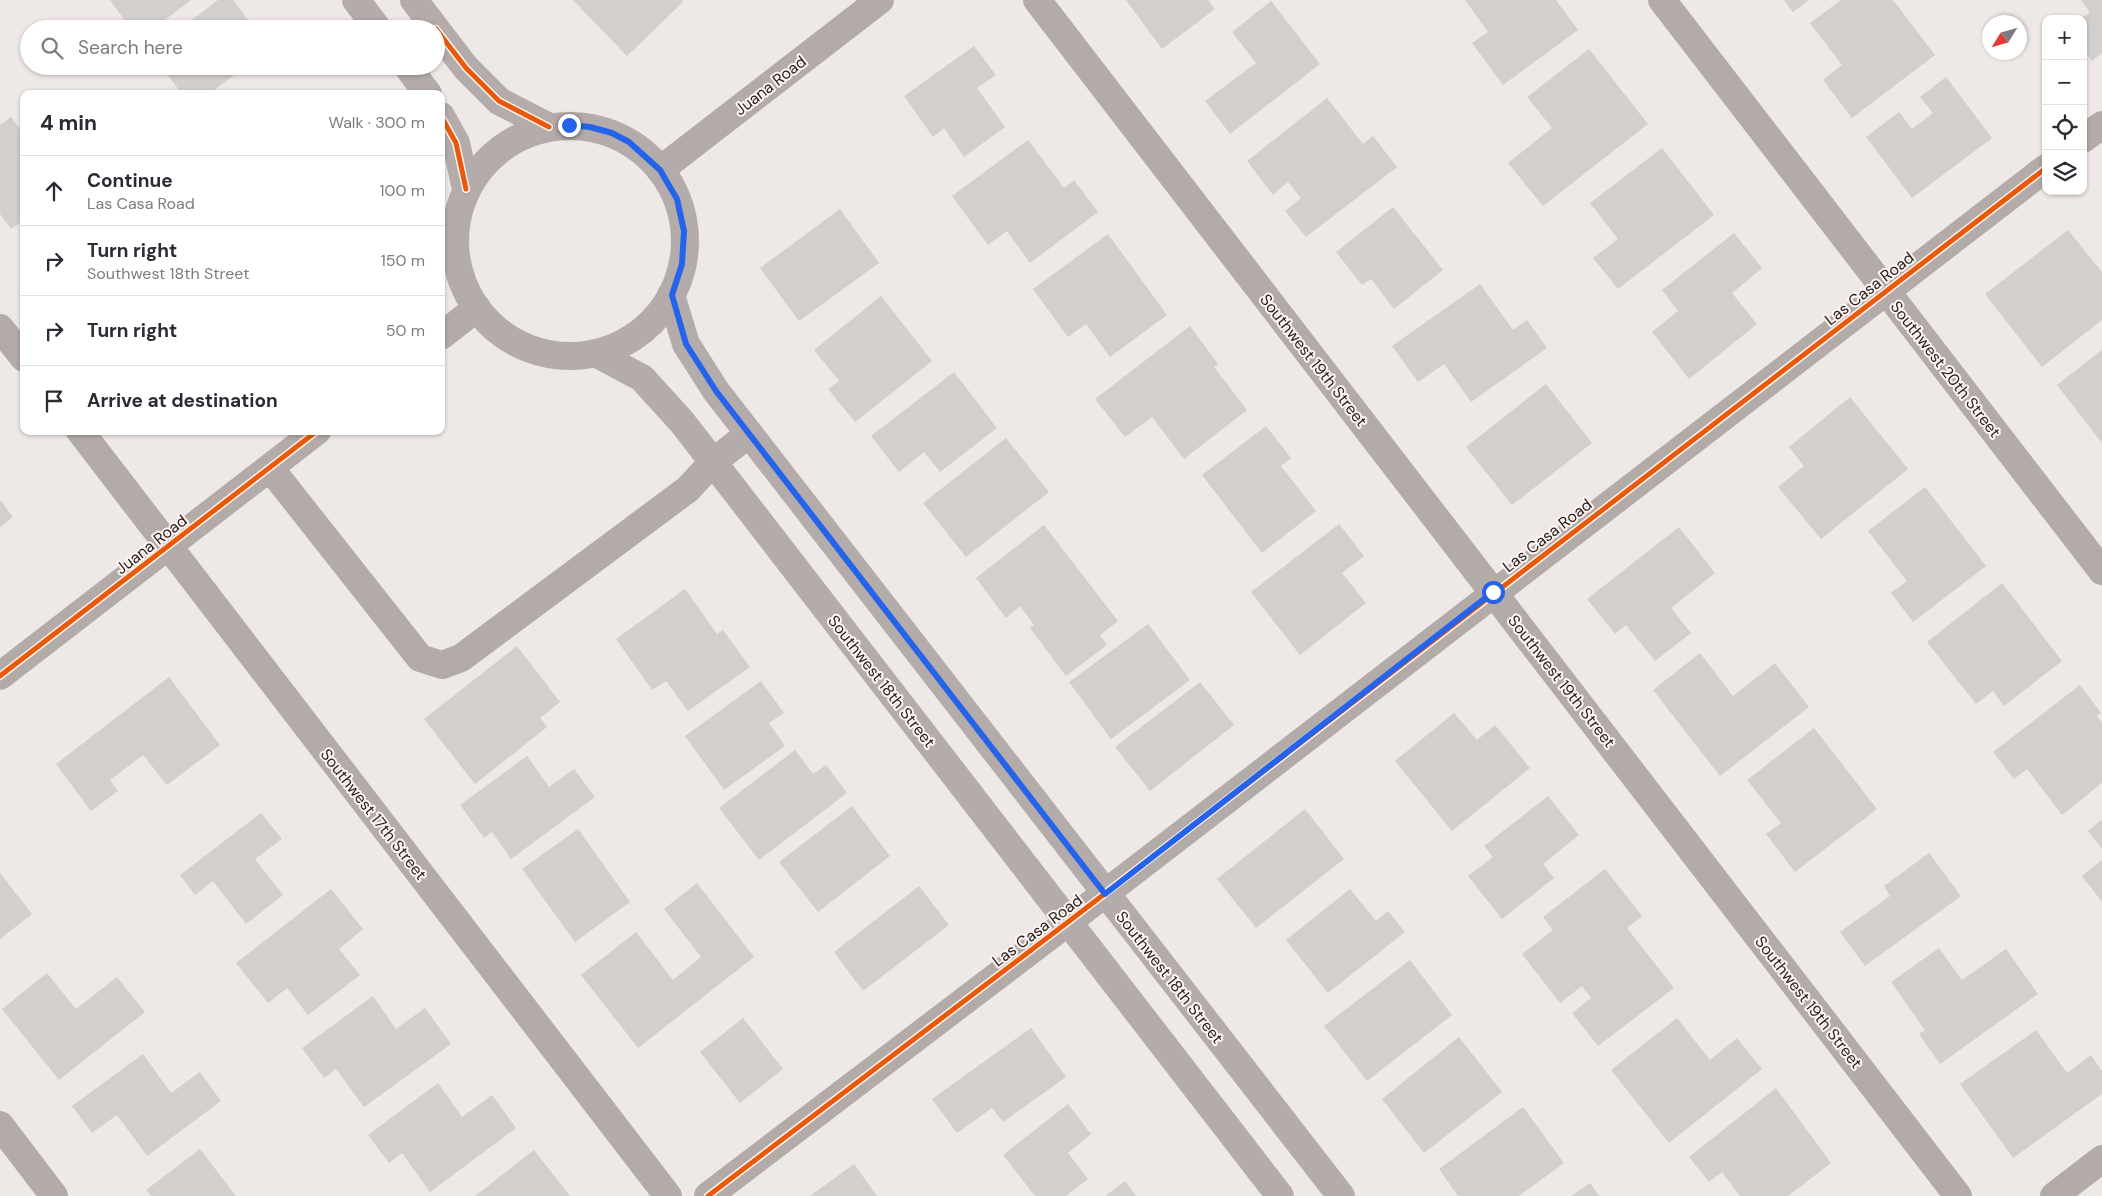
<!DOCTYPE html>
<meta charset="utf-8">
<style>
body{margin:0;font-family:"DM Sans",sans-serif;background:#f2f2f3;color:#2b2b33}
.controls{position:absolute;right:15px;top:15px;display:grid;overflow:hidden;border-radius:10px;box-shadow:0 1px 4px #0004}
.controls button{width:45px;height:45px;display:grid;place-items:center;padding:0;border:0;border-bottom:1px solid #e1e1e2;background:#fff;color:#2b2b33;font:25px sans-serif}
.compass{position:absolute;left:1982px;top:15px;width:45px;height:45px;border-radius:50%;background:#fff;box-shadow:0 1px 4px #0004;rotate:233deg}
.stop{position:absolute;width:15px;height:15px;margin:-11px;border:4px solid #2563eb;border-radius:50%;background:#fff}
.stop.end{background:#2563eb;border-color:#fff;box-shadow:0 1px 5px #0008}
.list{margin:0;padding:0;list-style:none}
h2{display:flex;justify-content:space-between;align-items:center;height:65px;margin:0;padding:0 20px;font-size:21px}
h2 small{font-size:16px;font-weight:400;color:#7c7c81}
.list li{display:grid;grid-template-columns:32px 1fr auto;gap:15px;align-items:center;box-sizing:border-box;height:70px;padding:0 20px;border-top:1px solid #e1e1e2}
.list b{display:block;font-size:19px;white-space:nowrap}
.list p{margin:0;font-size:16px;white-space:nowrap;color:#7c7c81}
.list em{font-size:16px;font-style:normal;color:#7c7c81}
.icon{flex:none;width:28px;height:28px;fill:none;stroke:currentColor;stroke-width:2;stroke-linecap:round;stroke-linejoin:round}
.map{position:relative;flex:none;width:2102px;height:1196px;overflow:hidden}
.search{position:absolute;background:#fff;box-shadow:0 1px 4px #0004;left:20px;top:20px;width:425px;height:55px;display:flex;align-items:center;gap:12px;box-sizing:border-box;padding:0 18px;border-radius:28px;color:#7c7c81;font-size:19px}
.panel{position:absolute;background:#fff;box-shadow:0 1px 4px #0004;left:20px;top:90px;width:425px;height:345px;border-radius:10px}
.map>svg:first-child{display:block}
</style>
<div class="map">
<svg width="2102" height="1196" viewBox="0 0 2102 1196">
<rect width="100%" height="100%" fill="#eee8e6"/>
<path fill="#d3cfcd" d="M110,0h81l-38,29h-22z
M218,0h15l22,29h-75z
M573,0h109l1,2 -56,54z
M1126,0h82l7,9 -53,40z
M1465,0h91l22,30 -75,55 -31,-42 16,-11z
M1784,0h25l-16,12z
M1841,0h52l42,55 -83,63 -29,-38 19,-15 -32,-42z
M2081,0h21v53l-10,8 -9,-12v-30h-2l9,-7z
M1271,1l49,63 -90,70 -25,-33 51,-38 -24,-31z
M974,46l22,29 -19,13 28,39 -41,30 -20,-29 -11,9 -29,-41z
M1589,49l59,75 -105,82 -35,-43 44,-35 -25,-31z
M161,66h85l-37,28h-27z
M1946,77l46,61 -80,60 -46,-61 33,-25 13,17 21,-16 -13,-16z
M1327,98l36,46 10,-8 24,31 -91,70 -21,-26 16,-13 -13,-16 -15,13 -26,-34z
M11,117l13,17v86l-13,9 -11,-15v-89z
M1028,140l36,48 10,-8 24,32 -68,51 -23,-32 -19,14 -36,-49z
M1662,148l52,67 -96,74 -25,-31 25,-19 -28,-36z
M1393,207l50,63 -49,39 -23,-30 -9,6 -26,-33z
M840,209l39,54 -80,58 -39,-53z
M2068,230l34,42v48l-60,47 -57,-73z
M1734,233l28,35 -30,25 25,31 -68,55 -37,-47 26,-21 -16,-21z
M1108,234l59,81 -57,42 -24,-33 -18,13 -35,-48z
M1480,284l33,46 14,-10 20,28 -76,54 -27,-38 -26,18 -26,-36z
M881,296l51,65 -77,61 -27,-33 11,-8 -25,-31z
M1190,326l28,38 -4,3 33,43 -63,49 -32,-42 -27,20 -30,-38z
M2102,350v93l-45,-58z
M954,372l43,56 -57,44 -16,-20 -25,20 -28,-36z
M1546,384l46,59 -80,62 -46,-58z
M1850,397l58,72 -87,70 -43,-52 26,-21 -15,-19z
M1266,426l25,32 -10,8 35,45 -54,42 -60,-78z
M1006,438l43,54 -83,65 -43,-54z
M1925,487l61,79 -73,56 -22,-29 16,-12 -39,-50z
M0,500l13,17 -13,10z
M1339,524l25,32 -22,17 24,30 -66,52 -49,-63z
M1044,525l74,96 -18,14 7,10 -41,31 -36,-48 4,-3 -14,-19 -14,12 -30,-40z
M1679,527l36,46 -44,35 20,25 -36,28 -29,-36 -11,9 -28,-35z
M2002,583l60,78 -58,45 -11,-15 -17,13 -49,-62z
M685,589l32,45 6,-4 27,37 -62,44 -22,-30 -14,9 -36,-51z
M1148,624l42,56 -79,59 -42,-57z
M517,646l43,56 -20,16 7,9 -72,57 -51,-65z
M1700,653l33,43 42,-33 34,44 -89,69 -67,-86z
M169,677l51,68 -53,40 -24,-30 -33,25 8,11 -27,20 -35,-47z
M761,681l23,32 -15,10 16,23 -61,44 -39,-54z
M1200,682l34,43 -84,66 -35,-44z
M2080,685l21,28 -4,3 5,7v60l-40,32 -35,-46 -13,10 -21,-27z
M1454,713l23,27 18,-15 35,43 -78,63 -57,-70z
M1814,728l63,81 -82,63 -29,-38 15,-11 -34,-43z
M795,750l18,24 13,-9 21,28 -88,67 -40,-52z
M527,756l22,31 25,-18 21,28 -84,62 -19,-27 -8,6 -24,-33z
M1548,796l31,39 -36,29 11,14 -52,41 -34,-43 25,-19 -9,-11z
M852,806l38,50 -72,56 -39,-50z
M1305,809l39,50 -88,69 -39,-49z
M261,813l21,26 -27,20 28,36 -37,29 -33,-43 -18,14 -15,-20z
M2102,819v30l-14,-18z
M578,829l52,73 -55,40 -53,-73z
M1929,853l32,43 -96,70 -25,-34 50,-36 -6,-10z
M2102,860v42l-20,-26z
M1605,869l37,47 -15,12 47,60 -76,58 -26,-33 19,-15 -9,-12 -22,17 -38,-49 31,-24 -10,-13z
M0,873l32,41 -32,25z
M697,883l57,74 -116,91 -57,-73 55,-43 37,48 28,-23 -37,-48z
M919,886l30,39 -86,66 -29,-39z
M331,889l32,40 -24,20 21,26 -52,40 -21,-27 -19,15 -32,-40z
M1350,889l26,32 12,-10 17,21 -77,61 -42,-53z
M1939,948l23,32 44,-31 32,45 -98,70 -21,-30 6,-4 -34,-48z
M1410,960l42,55 -85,66 -43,-55z
M47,973l29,36 41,-32 28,35 -86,68 -57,-71z
M373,996l23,33 29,-21 26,36 -87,63 -28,-38 -12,9 -22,-30z
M743,1018l40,51 -43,34 -40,-51z
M1677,1018l33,42 27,-22 25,31 -93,74 -58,-73z
M1031,1028l35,49 -63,45 -11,-14 -35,25 -25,-34z
M2036,1030l31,43 24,-18 11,16v23l-89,64 -53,-74z
M1459,1037l43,55 -78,61 -42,-54z
M143,1054l28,39 29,-21 21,29 -74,55 -30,-41 -25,18 -20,-27z
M438,1083l24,34 30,-22 24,33 -86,64 -28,-39 -13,10 -21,-28z
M1776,1088l55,75 -43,33h-48l-18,-24 -13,10 -20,-25z
M1068,1104l23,30 -23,19 20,26 -22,17h-31l-32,-41z
M1523,1107l41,56 -45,33h-61l-19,-27z
M200,1149l36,47h-85l-5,-6z
M534,1150l36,46h-95z
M854,1164l23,32h-67z
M1125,1181l11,15h-31z
M1590,1183l9,13h-28z"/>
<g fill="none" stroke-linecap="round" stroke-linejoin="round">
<path stroke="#b2aba8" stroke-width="28" d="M1037,0l921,1196
M1662,0l440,571
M2083,139l19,-14
M660,170l220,-170
M0,328l24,30
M441,336l36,-28
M80,431l588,765
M270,468l150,190 22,7 19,-7 227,-169 25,-27
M0,676l317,-245
M0,1125l54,71
M708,1196l360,-274 978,-754
M2054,1196l48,-37"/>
<path stroke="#b4acaa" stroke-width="28" d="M356,0l22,29
M414,0l22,29
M436,29l30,39 33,33 50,26
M407,66l21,28
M441,116l15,27 10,46
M455 241a115 115 0 1 1 230 0a115 115 0 1 1-230 0Z
M671,295l15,49 30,47 625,805
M595,353l47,25 40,44 598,774
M713,462l36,-28"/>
<g stroke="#fef4f0" stroke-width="8">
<path id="cycleway" d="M436,29l30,39 33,33 50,26
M441,116l15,27 10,46
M0,676l317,-245
M708,1196l360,-274 978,-754"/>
</g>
<use href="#cycleway" stroke="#e8590c" stroke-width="5"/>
</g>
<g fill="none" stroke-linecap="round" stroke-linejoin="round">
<path stroke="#2563eb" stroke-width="6" d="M569,125l21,2 22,6 17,9 31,28 17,29 7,32 -2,33 -10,31 14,49 30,47 389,503 388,-302"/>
</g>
<g text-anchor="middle" stroke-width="4" stroke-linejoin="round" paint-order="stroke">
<g font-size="16" fill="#262221" stroke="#fef4f0">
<text transform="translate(770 85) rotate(-38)" y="6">Juana Road</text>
<text transform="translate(1869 288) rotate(-38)" y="6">Las Casa Road</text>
<text transform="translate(1314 360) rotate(52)" y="6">Southwest 19th Street</text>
<text transform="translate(1946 369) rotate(52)" y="6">Southwest 20th Street</text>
<text transform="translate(1547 535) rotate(-38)" y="6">Las Casa Road</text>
<text transform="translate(151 544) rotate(-38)" y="6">Juana Road</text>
<text transform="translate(882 681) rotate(52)" y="6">Southwest 18th Street</text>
<text transform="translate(1562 681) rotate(52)" y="6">Southwest 19th Street</text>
<text transform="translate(374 814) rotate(52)" y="6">Southwest 17th Street</text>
<text transform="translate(1037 930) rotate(-37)" y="6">Las Casa Road</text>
<text transform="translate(1170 977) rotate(52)" y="6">Southwest 18th Street</text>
<text transform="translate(1809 1002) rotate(52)" y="6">Southwest 19th Street</text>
</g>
</g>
</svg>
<div class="controls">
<button>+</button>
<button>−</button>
<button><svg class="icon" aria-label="locate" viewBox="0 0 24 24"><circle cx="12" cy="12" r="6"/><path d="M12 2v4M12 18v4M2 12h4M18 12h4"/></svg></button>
<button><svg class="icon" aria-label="layers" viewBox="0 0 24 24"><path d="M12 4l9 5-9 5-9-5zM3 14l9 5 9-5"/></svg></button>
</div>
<svg class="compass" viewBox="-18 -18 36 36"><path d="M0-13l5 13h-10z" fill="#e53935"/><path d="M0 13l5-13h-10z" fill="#7c7c81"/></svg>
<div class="stop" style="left:1493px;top:592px"></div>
<div class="stop end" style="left:569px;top:125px"></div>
<div class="search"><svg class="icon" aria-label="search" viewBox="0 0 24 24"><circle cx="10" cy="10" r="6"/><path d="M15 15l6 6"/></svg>Search here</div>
<section class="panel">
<h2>4 min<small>Walk · 300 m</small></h2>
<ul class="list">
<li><svg class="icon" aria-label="ahead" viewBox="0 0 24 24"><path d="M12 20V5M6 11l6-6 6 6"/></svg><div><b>Continue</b><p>Las Casa Road</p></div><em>100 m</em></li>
<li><svg class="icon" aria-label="right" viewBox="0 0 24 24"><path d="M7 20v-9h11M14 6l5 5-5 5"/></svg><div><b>Turn right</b><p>Southwest 18th Street</p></div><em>150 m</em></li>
<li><svg class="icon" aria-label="right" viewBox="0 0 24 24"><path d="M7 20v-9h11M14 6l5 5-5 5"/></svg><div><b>Turn right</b></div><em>50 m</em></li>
<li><svg class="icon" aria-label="arrive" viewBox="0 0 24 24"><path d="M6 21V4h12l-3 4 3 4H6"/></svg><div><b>Arrive at destination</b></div></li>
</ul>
</section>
</div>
